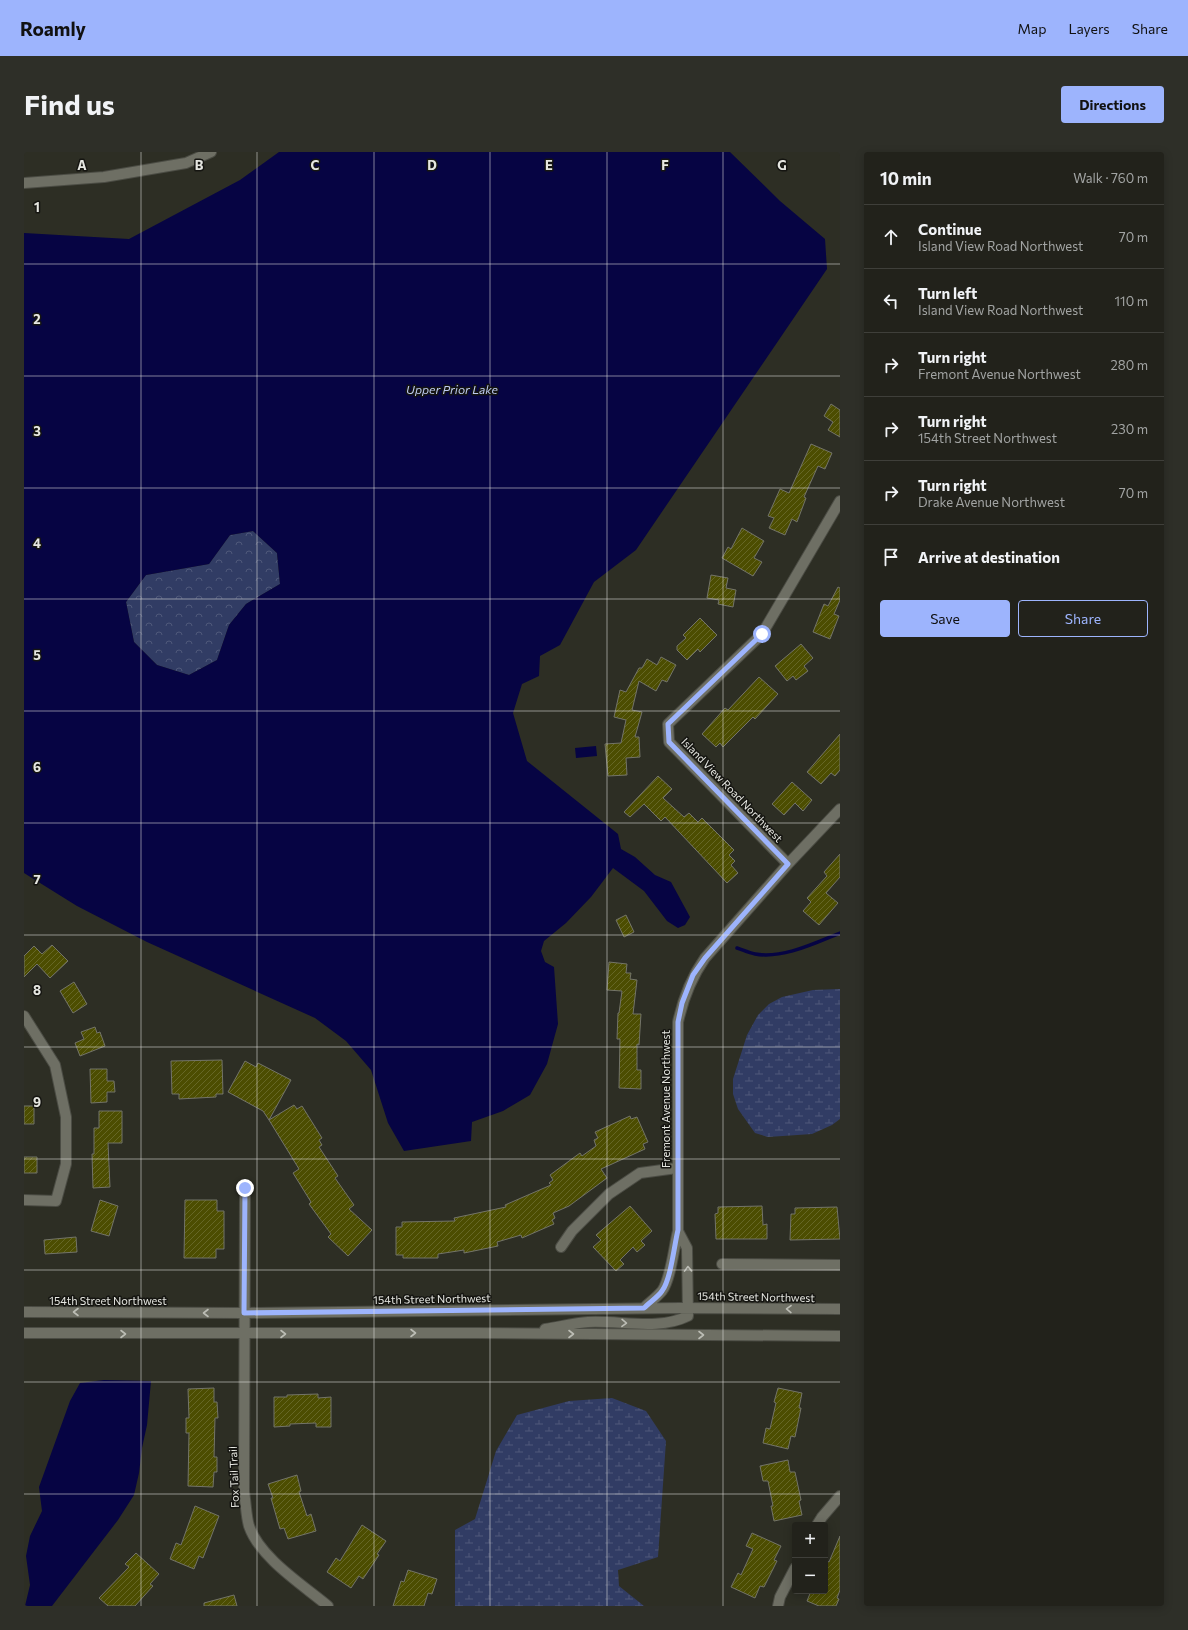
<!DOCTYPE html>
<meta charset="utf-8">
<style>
body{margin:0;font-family:Commissioner,sans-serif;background:#2e2f28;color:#f1f3f6}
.controls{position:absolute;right:12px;bottom:12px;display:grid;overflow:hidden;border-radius:4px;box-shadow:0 2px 10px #0003}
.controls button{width:36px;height:36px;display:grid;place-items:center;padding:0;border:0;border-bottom:1px solid #3f3f3a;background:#22221b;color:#f1f3f6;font:20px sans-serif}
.stop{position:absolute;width:12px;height:12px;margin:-9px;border:3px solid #9db4fd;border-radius:50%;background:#fff}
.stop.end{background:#9db4fd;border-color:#fff;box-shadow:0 1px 4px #0008}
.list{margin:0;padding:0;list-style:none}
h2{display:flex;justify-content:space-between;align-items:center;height:52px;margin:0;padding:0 16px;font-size:17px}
h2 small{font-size:13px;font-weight:400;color:#a2a4a3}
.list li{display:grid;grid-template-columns:26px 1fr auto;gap:12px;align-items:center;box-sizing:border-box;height:64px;padding:0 16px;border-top:1px solid #3f3f3a}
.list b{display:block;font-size:15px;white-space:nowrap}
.list p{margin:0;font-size:13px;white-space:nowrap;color:#a2a4a3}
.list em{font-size:13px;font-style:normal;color:#a2a4a3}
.actions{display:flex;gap:8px;padding:12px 16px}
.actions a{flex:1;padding:9px 0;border:1px solid #9db4fd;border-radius:4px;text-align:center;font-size:14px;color:#9db4fd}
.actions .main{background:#9db4fd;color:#111}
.icon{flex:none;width:22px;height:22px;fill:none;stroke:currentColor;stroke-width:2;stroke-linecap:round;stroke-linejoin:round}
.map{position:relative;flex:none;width:816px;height:1454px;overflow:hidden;border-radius:4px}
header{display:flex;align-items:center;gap:24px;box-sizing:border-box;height:56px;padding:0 20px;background:#9db4fd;color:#111}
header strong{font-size:19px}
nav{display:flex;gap:22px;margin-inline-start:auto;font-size:14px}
.intro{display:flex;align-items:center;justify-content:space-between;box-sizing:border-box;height:96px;padding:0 24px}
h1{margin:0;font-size:28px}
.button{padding:10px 18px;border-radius:4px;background:#9db4fd;color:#111;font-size:14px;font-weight:700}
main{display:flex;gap:24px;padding:0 24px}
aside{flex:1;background:#22221b;border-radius:4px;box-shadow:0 2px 10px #0003}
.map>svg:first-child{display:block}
</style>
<header>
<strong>Roamly</strong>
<nav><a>Map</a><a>Layers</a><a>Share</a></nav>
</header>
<div class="intro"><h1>Find us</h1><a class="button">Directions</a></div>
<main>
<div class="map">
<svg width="816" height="1454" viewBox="0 0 816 1454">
<defs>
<pattern id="forest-crowns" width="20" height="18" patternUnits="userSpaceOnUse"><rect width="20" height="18" fill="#313c64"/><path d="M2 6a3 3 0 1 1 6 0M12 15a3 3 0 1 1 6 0" fill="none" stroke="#4f587a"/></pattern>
<pattern id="wetland-marsh" width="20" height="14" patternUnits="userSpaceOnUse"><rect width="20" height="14" fill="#313c64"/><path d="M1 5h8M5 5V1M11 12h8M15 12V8" fill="none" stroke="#4f587a"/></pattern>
<pattern id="building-hatch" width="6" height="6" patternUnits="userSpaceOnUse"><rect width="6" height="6" fill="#4c4d01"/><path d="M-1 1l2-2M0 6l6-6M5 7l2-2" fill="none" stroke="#666726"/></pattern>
</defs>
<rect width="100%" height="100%" fill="#2d2e24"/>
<path fill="url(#forest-crowns)" d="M229,379l24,22 3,31 -34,20 -17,21 -12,35 -28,15 -32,-10 -23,-23 -8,-40 20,-27 63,-11 21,-29z"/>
<path fill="url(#wetland-marsh)" d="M816,837v130l-8,6 -20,9 -44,3 -13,-4 -17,-24 -5,-15v-15l14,-44 11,-20 11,-11 13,-7 31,-7z
M588,1246l34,13 20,30 -8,116 -40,13 1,16 25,20h-189v-76l20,-11 21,-68 21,-36 52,-14z"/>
<path fill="#060443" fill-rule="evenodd" d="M255,0h451l50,49 45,38 2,30 -191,281 -42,32 -34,63 -20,11 -1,20 -17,8 -9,29 14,48 91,73 3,15 14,8 20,18 16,7 19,35 -5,8 -7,3 -11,-7 -23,-30 -31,-23 -22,29 -25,26 -22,18 -3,10 4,11 9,5 4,57 -11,40 -17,31 -27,16 -31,11 -1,19 -67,10 -16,-28 -17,-53 -25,-29 -31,-23 -168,-76 -70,-36 -53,-33v-640l105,6 111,-59zM229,379l24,22 3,31 -34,20 -17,21 -12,35 -28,15 -32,-10 -23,-23 -8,-40 20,-27 63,-11 21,-29z
M572,594l1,10 -21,2 -1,-10z
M80,1228l47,1 -4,44 -5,23 -3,25 -5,22 -16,25 -66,86h-27l5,-21 -4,-29 4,-20 12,-25 -3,-24 31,-86 10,-18z"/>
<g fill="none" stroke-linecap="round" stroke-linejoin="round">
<path stroke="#060443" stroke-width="3.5" d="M713,796c6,2 12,5 18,6 28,5 60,-11 85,-21"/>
</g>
<path fill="url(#building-hatch)" stroke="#737469" d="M807,252l9,6v27l-12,-7 5,-8 -9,-6z
M787,292l21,9 -7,16 -7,-3 -14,31 2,1 -9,24 -5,-3 -7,16 -16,-7 5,-10 -6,-2 12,-27 9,4z
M718,376l22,13 -10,17 8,4 -9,14 -31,-18 6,-11 3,2z
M687,423l17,3 -2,10 10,2 -3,17 -15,-3 1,-4 -12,-2z
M814,435l2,1v12l-6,14 5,2 -9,23 -17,-7 11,-28 4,2z
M676,466l17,17 -17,17 -2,-3 -11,11 -10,-10v-4l9,-8 -3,-3z
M777,492l12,14 -9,8 4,5 -12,9 -3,-4 -6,5 -12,-15z
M637,505l15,8 -9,17 -5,-2 -6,11 -17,-10 -7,29 10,2 -7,25h4l1,20 -14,1 1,17 -19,1 -3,-32 16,-1 5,-23 -12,-3 6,-27 6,2 13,-24h3l5,-9 10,6z
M735,525l19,17 -23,25 -2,-2 -30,30 -3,-4 -4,4 -14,-13 23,-26 3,2z
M816,582v36l-5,6 -4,-3 -10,11 -14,-12z
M634,624l14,13 -9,9 21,19 5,-4 9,9 4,-4 32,32 -5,5 6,6 -4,4 7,8 -11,10 -62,-66 -4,4 -17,-17 -14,13 -6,-5z
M768,630l20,18 -9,11 -8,-8 -11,12 -12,-11z
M816,702v23l-14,16 12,10 -19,22 -16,-14 8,-9 -4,-4 20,-22 -3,-4z
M602,763l8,17 -10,5 -8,-17z
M28,793l16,16 -18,17 -13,-14 -13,13v-21l10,-10 8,8z
M585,810l18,2 -1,9h5l-1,6 7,1 -4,34h8l-2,31 -2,-1v26h4v19l-22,-1 1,-49h-3l1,-26h1l3,-22 -15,-1z
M50,830l13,22 -14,9 -13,-22z
M71,875l2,6 3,-1 5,14 -25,10 -5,-13 9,-4 -3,-7z
M198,908l1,34h-7v3l-37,2v-5h-7l-1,-33z
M221,909l11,6 2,-4 33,17 -22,40 -6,-9 -35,-19z
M66,917h17v12h7l1,11h-8v10l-16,1z
M270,953l3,4 5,-3 20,32 -3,2 3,5 -3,2 19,29 -3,2 19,27 -5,4 23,21 -24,26 -20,-19 3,-3 -22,-30 2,-2 -18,-29 6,-4 -30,-49z
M0,954h10v18h-10z
M75,959h23v32h-14l2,44 -17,1 -1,-34h2v-26h5z
M606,964l1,3 6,-2 11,25 -5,2 2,5 -44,20 6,9 -38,28 -16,7 2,5 -3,2 2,4 -32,14 -1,-3 -24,7 1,4 -34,7v-3l-26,4v4h-35v-3h-7v-28h6v-5l53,-1 -1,-3 52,-11 -1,-2 46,-20 -2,-2 4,-3 -3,-5 30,-22 2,3 14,-10 -2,-6 4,-2 -3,-6z
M0,1005h13v16h-13z
M76,1048l18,6 -9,30 -18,-5z
M161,1048h32v11h7v38h-8v9h-32z
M606,1054l22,25 -11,10 4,4 -8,7 -4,-5 -13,13 4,4 -8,7 -23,-24 8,-7 -5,-5z
M738,1054l1,19 4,-1v15h-51l-1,-25 3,-1v-6z
M813,1055l3,32 -50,1 1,-26h4v-6z
M52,1085l1,15 -32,2 -1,-14z
M190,1236v14h3l1,16h-3l-1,39h3v15h-3l-1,15 -25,-1 1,-53h-3v-15h3l-1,-29z
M754,1236l24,5 -3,15h2l-6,29 -4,-1 -3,13 -25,-6 3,-15 4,1 6,-26 -2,-1z
M294,1242v4l13,-1v30h-15v-4l-26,1v2l-16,1v-30h13v-2z
M764,1308l2,12h5l6,28 -2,1 3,14 -28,6 -3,-15h2l-5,-25h-5l-3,-15z
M273,1323l4,16 -2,1 8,24 4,-2 5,17 -28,8 -4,-11 -4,1 -9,-31h2l-5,-14z
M171,1354l24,10 -16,42 -4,-2 -5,13 -24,-10 6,-16 5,2z
M338,1373l24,16 -9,13 2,1 -16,24 -4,-3 -8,12 -24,-16 9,-14 4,3z
M728,1381l29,13 -7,14 3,1 -13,26 -4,-1 -5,12 -24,-11 7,-14 3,2 12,-26 -7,-3z
M816,1384v54l-3,8 2,1 -3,7h-17l-12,-5 4,-10h14v-31l4,2z
M112,1401l23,21 -9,10 3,2 -18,20h-27l-9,-8 30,-31 -4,-3z
M384,1418l29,9 -5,15 -4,-1 -4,13h-31l8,-25 3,1z
M210,1443l3,11h-33v-3z"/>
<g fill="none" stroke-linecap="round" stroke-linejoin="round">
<g stroke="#4b4c44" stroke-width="12">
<path id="minor" d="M0,31l80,-6 82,-14 25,-11
M764,712l-119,-122 -1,-18 94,-90 78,-133
M0,864l31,49 11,52v47l-10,37 -32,-1
M221,1036l-1,304c2,11 2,24 5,34 11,32 54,59 79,80
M537,1095l11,-16 37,-37 31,-21 37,-5
M698,1112l118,1
M620,1156c6,-6 13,-11 18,-17 9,-12 12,-45 16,-60v-209c5,-23 13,-44 27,-64l83,-94 52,-55
M0,1160l221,1 435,-5 160,1
M521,1177c14,-2 29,-6 43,-7 32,-2 70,9 100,-6l-1,-68 -9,-17
M0,1181h451l365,3
M793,1373l5,-8 18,-21
M754,1454l2,-9 15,-29"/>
</g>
<use href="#minor" stroke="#6e6f64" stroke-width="10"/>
</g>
<defs><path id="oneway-chevron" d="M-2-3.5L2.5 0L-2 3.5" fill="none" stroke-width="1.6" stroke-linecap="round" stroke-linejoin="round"/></defs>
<g stroke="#bcbdb5">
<use href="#oneway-chevron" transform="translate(664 1117) rotate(-92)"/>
<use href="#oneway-chevron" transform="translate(765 1157) rotate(-179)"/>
<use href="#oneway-chevron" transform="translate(52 1160) rotate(-180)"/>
<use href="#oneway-chevron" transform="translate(182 1161) rotate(-180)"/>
<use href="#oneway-chevron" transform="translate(600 1171) rotate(1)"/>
<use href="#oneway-chevron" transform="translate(389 1181)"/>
<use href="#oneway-chevron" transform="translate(99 1182)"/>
<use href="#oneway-chevron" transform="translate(259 1182)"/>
<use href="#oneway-chevron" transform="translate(547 1182)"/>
<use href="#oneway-chevron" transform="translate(677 1183)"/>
</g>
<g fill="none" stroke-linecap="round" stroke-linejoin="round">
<path stroke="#9db4fd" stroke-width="5" d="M221,1036l-1,125 400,-5c6,-6 14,-11 18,-17 9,-12 12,-45 16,-61v-208l4,-19 11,-28 12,-17 83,-94 -119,-122 -1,-18 94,-90"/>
</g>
<path fill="none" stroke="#e6e7e1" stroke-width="1" stroke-opacity="0.55" d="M117,0v1454M233,0v1454M350,0v1454M466,0v1454M583,0v1454M699,0v1454M0,112h816M0,224h816M0,336h816M0,447h816M0,559h816M0,671h816M0,783h816M0,895h816M0,1007h816M0,1118h816M0,1230h816M0,1342h816"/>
<g text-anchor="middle" stroke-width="3" stroke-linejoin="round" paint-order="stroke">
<g font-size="11" fill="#e6e7e1" stroke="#151511">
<text transform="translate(708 638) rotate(46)" y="4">Island View Road Northwest</text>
<text transform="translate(642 947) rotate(-90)" y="4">Fremont Avenue Northwest</text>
<text transform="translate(732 1145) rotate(1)" y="4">154th Street Northwest</text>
<text transform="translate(408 1147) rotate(-1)" y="4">154th Street Northwest</text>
<text x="84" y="1153">154th Street Northwest</text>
<text transform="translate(210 1325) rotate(-92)" y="4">Fox Tail Trail</text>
</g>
<g font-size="12" font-style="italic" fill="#becbf2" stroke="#151511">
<text x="428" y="242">Upper Prior Lake</text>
</g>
</g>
<g font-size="13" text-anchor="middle" font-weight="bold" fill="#e6e7e1" stroke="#151511" stroke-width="3" stroke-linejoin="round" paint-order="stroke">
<text x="58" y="18">A</text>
<text x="175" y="18">B</text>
<text x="291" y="18">C</text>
<text x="408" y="18">D</text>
<text x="525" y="18">E</text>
<text x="641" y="18">F</text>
<text x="758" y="18">G</text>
<text x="13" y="60">1</text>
<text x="13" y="172">2</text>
<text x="13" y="284">3</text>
<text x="13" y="396">4</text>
<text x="13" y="508">5</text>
<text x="13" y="620">6</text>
<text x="13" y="732">7</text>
<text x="13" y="843">8</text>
<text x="13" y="955">9</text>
</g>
</svg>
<div class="controls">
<button>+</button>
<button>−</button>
</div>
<div class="stop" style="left:738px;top:482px"></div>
<div class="stop end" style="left:221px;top:1036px"></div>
</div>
<aside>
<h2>10 min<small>Walk · 760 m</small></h2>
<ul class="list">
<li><svg class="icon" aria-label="ahead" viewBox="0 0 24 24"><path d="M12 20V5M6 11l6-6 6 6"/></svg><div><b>Continue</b><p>Island View Road Northwest</p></div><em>70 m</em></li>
<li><svg class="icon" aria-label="left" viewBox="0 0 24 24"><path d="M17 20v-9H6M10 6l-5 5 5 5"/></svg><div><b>Turn left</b><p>Island View Road Northwest</p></div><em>110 m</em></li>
<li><svg class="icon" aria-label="right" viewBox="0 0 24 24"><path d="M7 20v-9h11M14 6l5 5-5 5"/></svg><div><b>Turn right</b><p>Fremont Avenue Northwest</p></div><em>280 m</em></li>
<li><svg class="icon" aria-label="right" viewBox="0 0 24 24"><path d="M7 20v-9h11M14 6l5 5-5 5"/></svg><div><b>Turn right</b><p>154th Street Northwest</p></div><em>230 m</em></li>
<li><svg class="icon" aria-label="right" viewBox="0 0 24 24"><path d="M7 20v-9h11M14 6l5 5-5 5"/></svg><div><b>Turn right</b><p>Drake Avenue Northwest</p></div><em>70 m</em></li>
<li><svg class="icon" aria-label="arrive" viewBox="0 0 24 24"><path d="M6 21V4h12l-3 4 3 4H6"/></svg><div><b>Arrive at destination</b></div></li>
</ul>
<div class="actions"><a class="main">Save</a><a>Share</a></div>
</aside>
</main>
